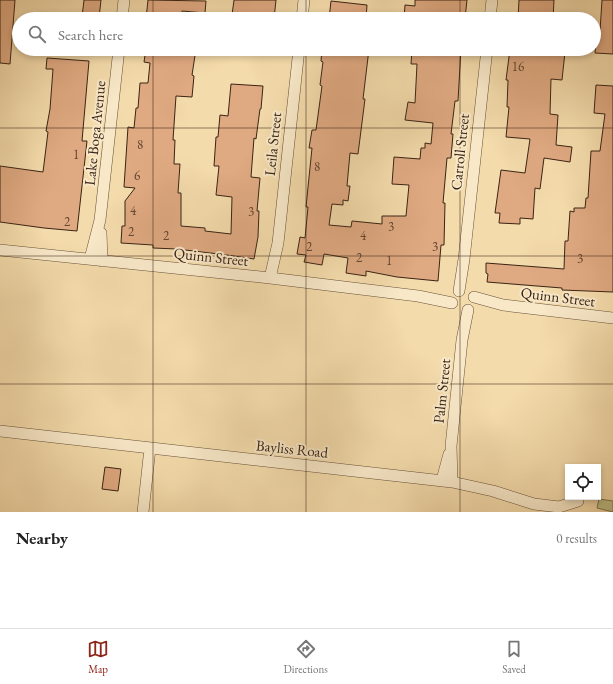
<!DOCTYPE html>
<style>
body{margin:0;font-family:"EB Garamond",serif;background:#f6f6f6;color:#222}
.controls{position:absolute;right:12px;bottom:12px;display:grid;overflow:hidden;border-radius:0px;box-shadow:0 2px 6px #0003}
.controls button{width:36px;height:36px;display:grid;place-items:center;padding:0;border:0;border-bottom:1px solid #e0e0e0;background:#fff;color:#222;font:20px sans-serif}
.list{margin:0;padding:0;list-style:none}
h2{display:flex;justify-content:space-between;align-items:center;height:52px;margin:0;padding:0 16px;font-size:17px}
h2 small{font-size:13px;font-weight:400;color:#767676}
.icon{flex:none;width:22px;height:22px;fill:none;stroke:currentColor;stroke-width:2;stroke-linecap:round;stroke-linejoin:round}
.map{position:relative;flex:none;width:613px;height:512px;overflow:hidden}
.search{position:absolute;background:#fff;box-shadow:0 2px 6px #0003;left:12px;right:12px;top:12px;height:44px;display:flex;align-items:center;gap:10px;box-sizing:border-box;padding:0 14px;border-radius:22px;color:#767676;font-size:15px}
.sheet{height:116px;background:#fff}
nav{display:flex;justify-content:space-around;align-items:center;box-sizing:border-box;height:56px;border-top:1px solid #e0e0e0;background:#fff;font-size:11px;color:#767676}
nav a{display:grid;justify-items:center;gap:2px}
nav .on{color:#8f2418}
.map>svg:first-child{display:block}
</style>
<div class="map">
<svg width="613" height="512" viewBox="0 0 613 512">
<rect width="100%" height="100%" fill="#f4dbab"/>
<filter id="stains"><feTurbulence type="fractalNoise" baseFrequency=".005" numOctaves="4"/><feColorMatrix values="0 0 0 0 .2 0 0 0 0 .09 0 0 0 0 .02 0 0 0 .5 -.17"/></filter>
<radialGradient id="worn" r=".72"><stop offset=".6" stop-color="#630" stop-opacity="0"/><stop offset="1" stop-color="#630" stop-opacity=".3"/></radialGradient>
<path fill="#bebf87" stroke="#7c724e" d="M599,499l14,2v11l-16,-4z"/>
<path fill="#dfa981" stroke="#3a2415" d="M0,0h15l-5,64 -10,-1z
M84,0h17l-2,18 -17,-1z
M148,0l58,1 -1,12 -23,-2v8h-36z
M234,0h42l-2,19 -42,-4z
M415,0h52l-2,19h-61l1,-14 10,1z
M519,0h35l-1,19h-35z
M602,0h11v54l-18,-1 2,-23 3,1z
M331,1l36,4 -1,14h-37z
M146,49h50l-4,26 2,1 -2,21 -16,-1 -3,44h2l-1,24h6l-2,29h3v33l24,2v3l26,3 1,-37 -16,-2 3,-29h-5l2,-29h2l2,-22 8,1 3,-32 32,2 -2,23h-1l-4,30 -2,-1 -3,39 9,1 -3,33h2l-1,26 -4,22 -27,-4 -50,-6 -24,-1v-3l-32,-2 1,-17h3v-25l10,-13 -11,-1 4,-60 6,1 2,-20h2l2,-25h8l2,-20 -6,-1z
M322,49h47l-6,50h2l-7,55 -8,-1 -3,33h3l-2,15 -5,-1v5l-11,-1 -3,21 22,2 1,-6 30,3v-8h24l3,-31 -17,-1 2,-27 26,2 1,-11h4v-5l6,1 2,-21 -28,-3 3,-18 7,1 2,-39h-6l1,-15h49l-3,52h-3l-4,33h2l-2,24h-4l-4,45h2l-1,42h-3l-3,36 -41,-4 -31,-6v5l-20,-3 2,-15 -24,-4 -2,11 -18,-3 2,-7 -9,-1 3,-17 5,1 3,-31h-2l6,-59h-3l3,-18h4l6,-44 -2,-1 3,-23 -2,-1z
M510,49h29l26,3 -3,28 -11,-1 -1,35 8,1 -2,30 16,2 -2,15 -26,-4 -4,31 -5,-1 -2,31 -13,-1v6l-21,-1 1,-10h-5l6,-43 24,3 5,-34 -24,-2 3,-30h-2l1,-27h-2z
M47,58l42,3 -7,80h5l-10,90 -33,-3 -44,-6v-56l43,6 5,-40 -2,-1 4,-22 3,-40h-7z
M596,85l17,1v206l-51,-2v-2l-75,-6 1,-8 -2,-1v-10l78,6 1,-28h3l2,-30 4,1v-4h11l1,-10h2l3,-47h9l5,-37 -11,-1z
M105,467l16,2 -3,22 -16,-2z"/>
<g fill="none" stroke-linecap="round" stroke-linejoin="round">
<g stroke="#68523a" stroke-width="12">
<path id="minor" d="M122,19l2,-19
M302,19l2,-19
M490,19l2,-19
M101,233l1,28
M0,250l270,28 148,18 34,7
M90,259l10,-39 19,-171
M270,278l8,-35 21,-194
M459,291l5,-32 23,-210
M474,297l29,8 110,13
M0,431l452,51 41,9 41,13 25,3 19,-6
M442,480l7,-26
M452,482l-1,-36 11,-106 6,-30
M143,512l7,-64"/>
</g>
<use href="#minor" stroke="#f8e8c8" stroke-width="11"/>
</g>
<path fill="none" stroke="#3a2415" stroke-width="1" stroke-opacity="0.55" d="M153,0v19M306,0v19M460,0v19M153,49v463M306,49v463M460,49v463M0,128h613M0,256h613M0,384h613"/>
<g text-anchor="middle" stroke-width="4" stroke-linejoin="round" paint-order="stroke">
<g font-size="13" fill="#634530">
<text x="518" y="71">16</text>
<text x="140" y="149">8</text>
<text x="76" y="159">1</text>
<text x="317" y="171">8</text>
<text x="137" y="180">6</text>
<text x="133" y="215">4</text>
<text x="251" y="216">3</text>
<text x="67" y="226">2</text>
<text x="391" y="231">3</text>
<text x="131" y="236">2</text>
<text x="166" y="240">2</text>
<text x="363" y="240">4</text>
<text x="309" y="251">2</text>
<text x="435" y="251">3</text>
<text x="359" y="262">2</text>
<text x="580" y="263">3</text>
<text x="389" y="265">1</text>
</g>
<g font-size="15" fill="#3a2415" stroke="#f8e8c8">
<text transform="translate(95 133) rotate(-84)" y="5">Lake Boga Avenue</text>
<text transform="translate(273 144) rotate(-84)" y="5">Leila Street</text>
<text transform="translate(460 152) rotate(-84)" y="5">Carroll Street</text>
<text transform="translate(211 257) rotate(6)" y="5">Quinn Street</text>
<text transform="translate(558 297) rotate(7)" y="5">Quinn Street</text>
<text transform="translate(442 391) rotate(-84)" y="5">Palm Street</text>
<text transform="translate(292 449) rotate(6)" y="5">Bayliss Road</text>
</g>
</g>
<rect width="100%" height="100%" filter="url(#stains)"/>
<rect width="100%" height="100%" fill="url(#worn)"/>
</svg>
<div class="controls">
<button><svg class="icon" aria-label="locate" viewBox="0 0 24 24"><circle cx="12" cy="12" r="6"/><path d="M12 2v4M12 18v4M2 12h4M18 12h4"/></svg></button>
</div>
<div class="search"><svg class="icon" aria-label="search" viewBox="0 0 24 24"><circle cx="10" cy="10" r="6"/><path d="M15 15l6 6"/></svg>Search here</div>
</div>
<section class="sheet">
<h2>Nearby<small>0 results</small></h2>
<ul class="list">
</ul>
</section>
<nav>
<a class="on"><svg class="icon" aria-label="map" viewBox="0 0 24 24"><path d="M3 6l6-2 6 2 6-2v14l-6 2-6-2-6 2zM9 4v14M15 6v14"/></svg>Map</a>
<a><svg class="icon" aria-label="directions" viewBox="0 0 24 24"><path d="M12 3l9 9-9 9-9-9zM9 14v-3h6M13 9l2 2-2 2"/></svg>Directions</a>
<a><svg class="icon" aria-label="saved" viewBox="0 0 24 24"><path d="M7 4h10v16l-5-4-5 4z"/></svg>Saved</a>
</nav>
